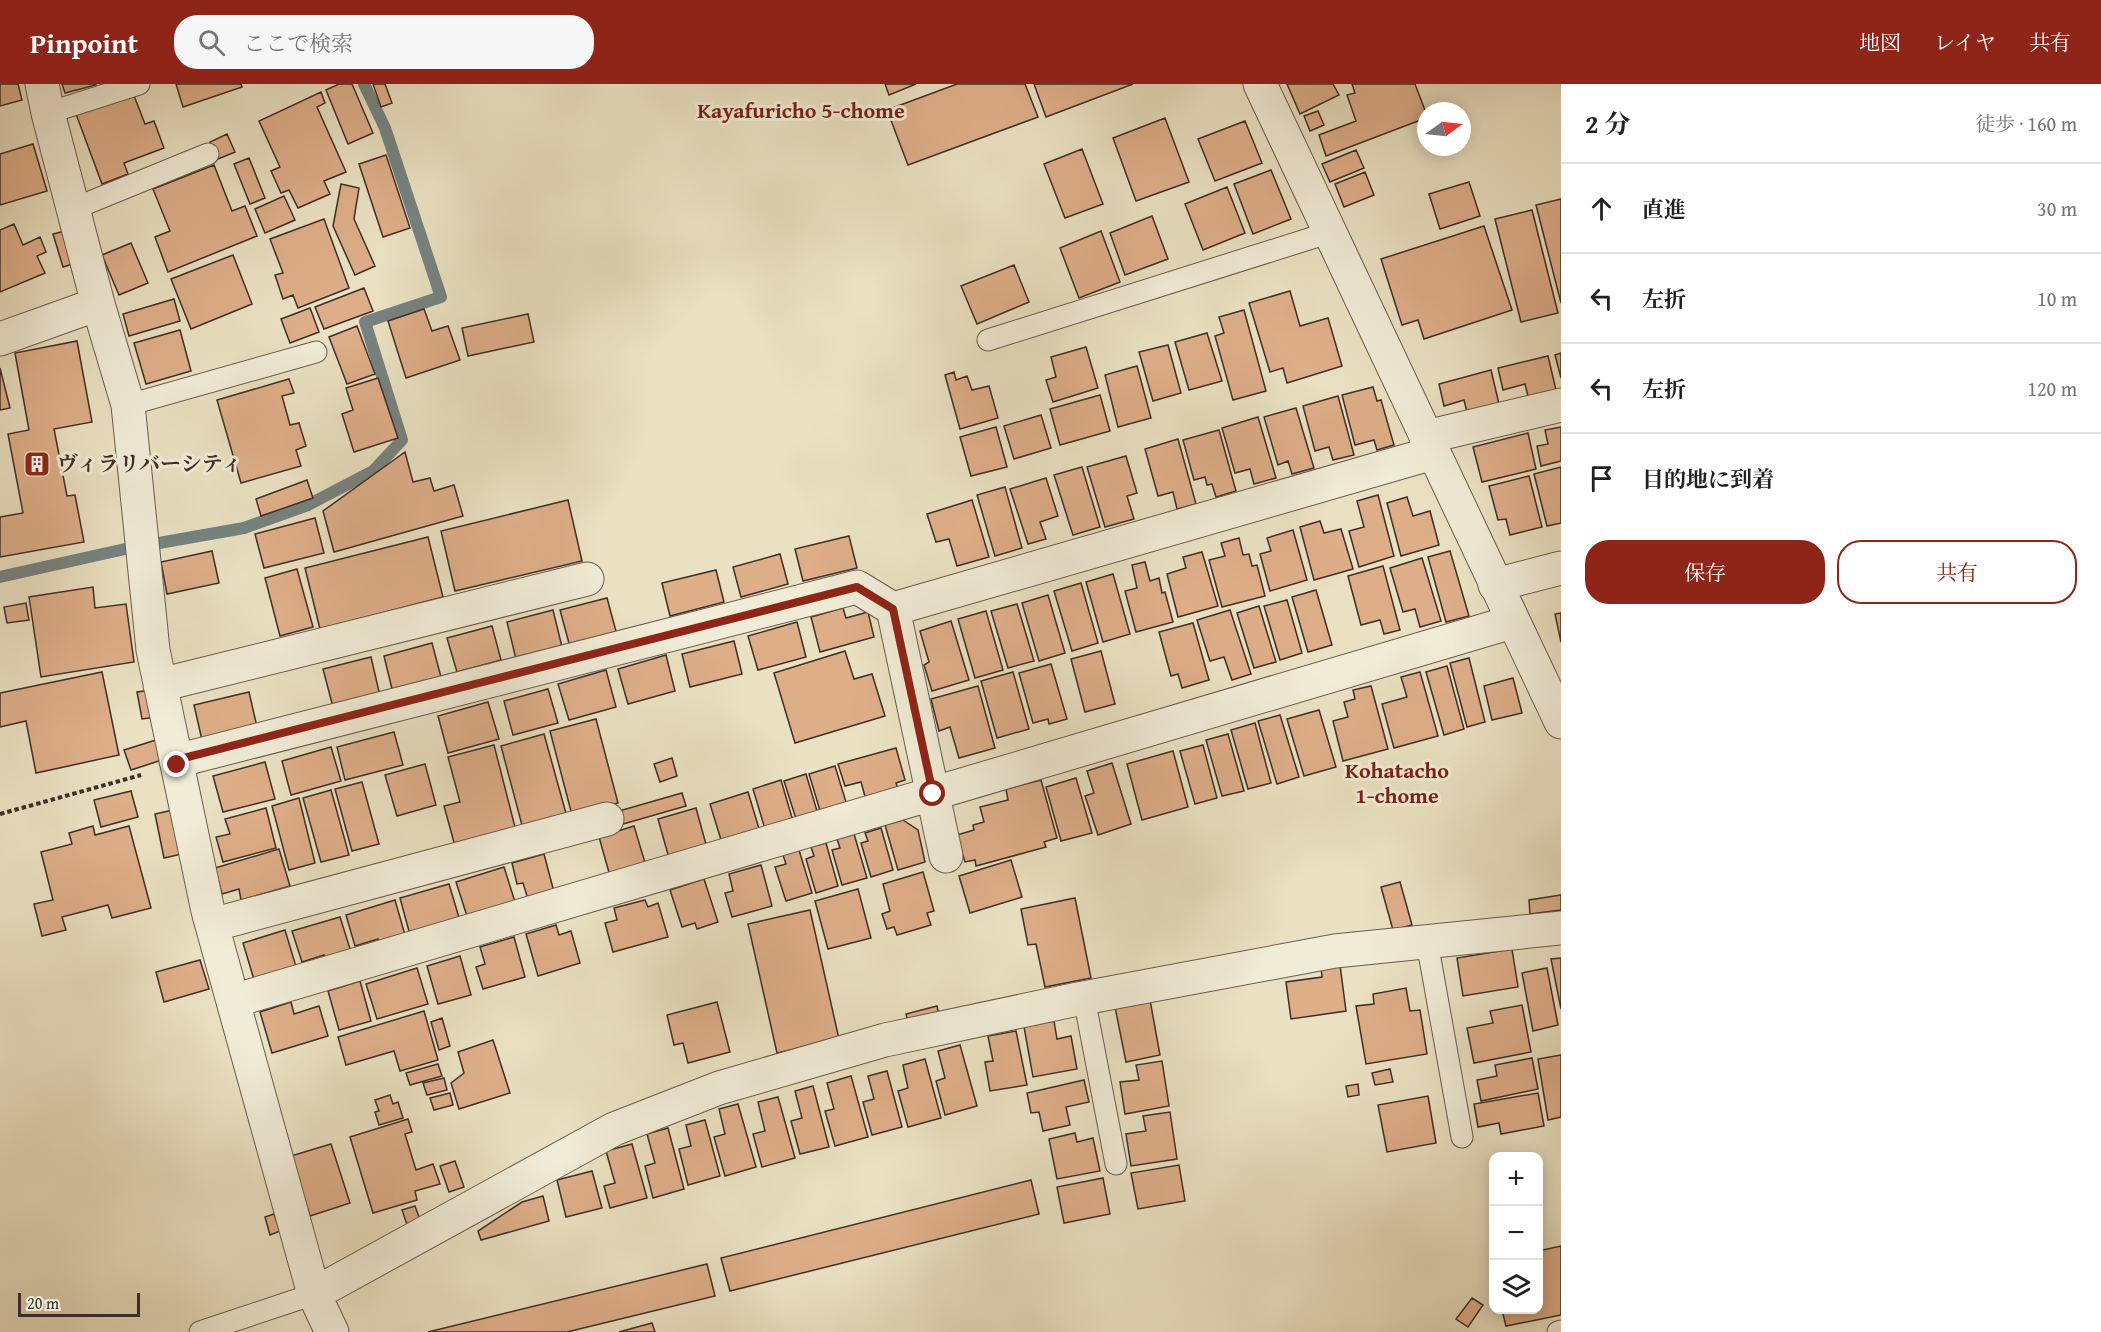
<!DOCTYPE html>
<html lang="ja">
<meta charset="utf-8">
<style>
body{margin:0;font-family:"Gentium Book Plus","Noto Serif JP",serif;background:#f6f6f6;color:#202124}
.controls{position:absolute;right:18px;bottom:18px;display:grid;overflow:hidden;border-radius:12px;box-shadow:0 3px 15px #0003}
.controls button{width:54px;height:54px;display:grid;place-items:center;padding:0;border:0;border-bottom:2px solid #e0e0e0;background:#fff;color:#202124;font:30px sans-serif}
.compass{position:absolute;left:1417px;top:18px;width:54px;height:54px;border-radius:50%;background:#fff;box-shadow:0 3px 15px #0003;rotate:75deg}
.scale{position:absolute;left:18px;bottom:15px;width:122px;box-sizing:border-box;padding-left:6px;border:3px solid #3f2e28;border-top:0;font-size:16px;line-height:21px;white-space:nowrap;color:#3f2e28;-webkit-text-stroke:4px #f1ecd7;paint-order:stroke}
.stop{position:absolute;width:18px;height:18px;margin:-14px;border:4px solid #8f2418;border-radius:50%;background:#fff}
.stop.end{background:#8f2418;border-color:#fff;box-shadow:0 2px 6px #0008}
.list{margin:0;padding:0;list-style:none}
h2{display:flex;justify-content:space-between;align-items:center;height:78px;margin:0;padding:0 24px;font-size:26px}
h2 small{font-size:20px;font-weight:400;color:#757577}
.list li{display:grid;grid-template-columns:39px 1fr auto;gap:18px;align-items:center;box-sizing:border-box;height:90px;padding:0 24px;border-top:2px solid #e0e0e0}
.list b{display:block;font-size:22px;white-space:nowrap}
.list em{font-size:20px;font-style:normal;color:#757577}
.actions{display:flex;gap:12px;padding:18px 24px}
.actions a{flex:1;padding:14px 0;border:2px solid #8f2418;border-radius:24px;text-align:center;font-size:21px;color:#8f2418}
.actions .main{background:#8f2418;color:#fff}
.icon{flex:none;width:33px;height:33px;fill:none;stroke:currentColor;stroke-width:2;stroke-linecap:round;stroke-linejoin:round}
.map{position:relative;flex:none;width:1561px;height:1248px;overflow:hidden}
header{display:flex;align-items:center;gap:36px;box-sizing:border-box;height:84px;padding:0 30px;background:#8f2418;color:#fff}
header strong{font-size:28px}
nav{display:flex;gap:33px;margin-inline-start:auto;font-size:21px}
.search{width:420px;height:54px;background:#f6f6f6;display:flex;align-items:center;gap:15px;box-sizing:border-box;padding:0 21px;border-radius:24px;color:#757577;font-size:22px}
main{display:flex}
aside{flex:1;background:#fff}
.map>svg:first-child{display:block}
</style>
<header>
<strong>Pinpoint</strong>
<div class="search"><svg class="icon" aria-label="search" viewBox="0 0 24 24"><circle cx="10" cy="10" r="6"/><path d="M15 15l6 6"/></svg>ここで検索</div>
<nav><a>地図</a><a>レイヤ</a><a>共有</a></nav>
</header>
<main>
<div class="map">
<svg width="1561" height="1248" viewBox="0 0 1561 1248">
<rect width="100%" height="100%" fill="#eae1c2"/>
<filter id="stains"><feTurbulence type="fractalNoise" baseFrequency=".00333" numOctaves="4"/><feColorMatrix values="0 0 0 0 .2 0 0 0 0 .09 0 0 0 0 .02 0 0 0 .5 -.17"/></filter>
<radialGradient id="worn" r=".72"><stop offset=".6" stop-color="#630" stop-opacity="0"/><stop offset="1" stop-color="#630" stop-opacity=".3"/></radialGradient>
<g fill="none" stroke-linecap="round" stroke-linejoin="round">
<path stroke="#768381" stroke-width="12" d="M0,493l125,-28 119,-21 64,-23 65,-34 29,-31 -37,-118 76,-25 -56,-169 -21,-44"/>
</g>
<path fill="#deae89" stroke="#3f2e28" stroke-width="1.5" d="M0,0h18l4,16 -22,6z
M62,0h34v1l-31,8z
M176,0h65l1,3 -59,20z
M339,0h13l21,49 -25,11 -22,-54z
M373,0h12l7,19 -11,4z
M885,0h31l-27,11z
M957,0h68l13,33 -130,48 -21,-55z
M1034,0h99l-87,33z
M1287,0h46l6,11 -39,19z
M1352,0h63l11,29v5l-100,38 -7,-21 37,-14 -9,-26 8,-2z
M321,8l4,11 -8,4 29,65 -22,9 6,13 -32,14 -9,-18 -8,3 -10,-22 9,-4 -21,-46z
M133,9l12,31 9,-3 10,27 -40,15 4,11 -26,10 -26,-70z
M1318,27l6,14 -14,6 -6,-15z
M1165,34l24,64 -53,19 -23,-63z
M1245,37l17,42 -47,18 -17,-42z
M227,50l8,18 -17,7 -8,-17z
M33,60l14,47 -47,14v-51z
M1082,65l21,55 -38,14 -21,-54z
M1356,66l8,18 -34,14 -8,-18z
M386,71l24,73 -27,9 -24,-73z
M249,74l16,40 -15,6 -16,-40z
M214,81l18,46 13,-5 12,30 -89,36 -13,-35 15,-6 -17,-42z
M1271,86l20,49 -38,15 -19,-50z
M1365,88l9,23 -30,12 -9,-23z
M1469,98l11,34 -40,13 -11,-35z
M341,100l18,4 -5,31 21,47 -20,9 -22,-49z
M1227,103l18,46 -42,17 -18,-46z
M284,112l11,24 -30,13 -10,-24z
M1561,115v104l-25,-98z
M1532,126l26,103 -37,9 -26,-103z
M1152,132l16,43 -43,16 -15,-42z
M324,135l25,69 -51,20 -5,-13 -10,4 -8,-24 8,-2 -13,-34z
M14,140l9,21 17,-8 6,15 -9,4 8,17 -45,19v-62z
M1484,142l28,84 -88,29 -6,-19 -16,5 -21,-66z
M65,147l11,32 -13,4 -10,-33z
M1101,147l19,51 -41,16 -19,-50z
M131,159l17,40 -29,12 -17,-40z
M233,171l19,49 -61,25 -20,-50z
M1014,181l15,37 -52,22 -16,-38z
M364,204l9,23 -49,18 -9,-22z
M1290,207l10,35 28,-8 14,48 -55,17 -4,-15 -13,4 -21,-69z
M174,215l6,22 -51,15 -6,-22z
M310,224l9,24 -29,11 -9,-24z
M424,225l8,22 16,-5 12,34 -54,18 -18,-57z
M1244,226l22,81 -33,9 -18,-64 9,-3 -5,-16z
M528,230l6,28 -66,14 -6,-28z
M357,242l18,48 -28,10 -18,-47z
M180,246l11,41 -45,13 -12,-41z
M1207,249l15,48 -33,9 -14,-48z
M77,257l15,81 -38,7 13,67 8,-1 9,47 -84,15v-40l23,-4 -15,-79 21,-4 -14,-77z
M1168,261l13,48 -28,8 -14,-49z
M1086,263l12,41 -45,14 -7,-22 10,-3 -5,-20z
M1561,269v25l-6,-23z
M1548,272l8,34 -28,6 -3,-12 -22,6 -5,-22z
M1137,282l14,52 -33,9 -13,-52z
M0,284l10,40 -10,2z
M1491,286l8,34 -32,8 -3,-12 -20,6 -5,-22z
M954,288l2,8 11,-4 5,14 17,-4 9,32 -38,11 -15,-54z
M378,294l20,60 -44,14 -12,-38 11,-4 -7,-22z
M289,295l5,14 -12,3 8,29 9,-2 7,23 -10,4 5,16 -60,17 -24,-83z
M1373,303l4,14 4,-1 13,45 -17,5 -3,-10 -19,5 -13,-50z
M1100,311l10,36 -50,14 -10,-36z
M1338,312l16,59 -21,5 -4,-13 -14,4 -12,-45z
M1296,324l18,60 -22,6 -4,-13 -10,4 -14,-48z
M1041,331l10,33 -37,11 -10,-33z
M1258,333l18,61 -22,6 -4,-15 -15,4 -13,-45z
M996,343l11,40 -36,9 -11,-39z
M1561,343v34l-20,5 -4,-20 11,-2 -3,-14z
M1219,346l17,61 -20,6 -4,-13 -5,1 -2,-8 -11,3 -11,-40z
M1528,349l8,36 -54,13 -9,-35z
M1178,355l18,65 -19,5 -4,-17 -15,4 -13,-47z
M405,368l8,30 17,-4 4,13 20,-6 9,31 -129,36 -11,-41z
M1126,372l11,37 -10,3 7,23 -29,8 -18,-60z
M1082,383l18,60 -27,8 -19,-60z
M1561,383v56l-14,3 -13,-52z
M1529,392l13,51 -32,8 -4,-16 -8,1 -9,-34z
M1046,394l12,38 -18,6 6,17 -18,5 -18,-55z
M307,396l6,18 -52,18 -5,-17z
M1005,403l17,61 -27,8 -18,-61z
M1378,411l16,61 -35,11 -10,-36 15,-4 -7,-26z
M1407,413l6,19 17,-5 9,34 -38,11 -14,-53z
M568,416l14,61 -127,30 -14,-60z
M972,416l17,57 -32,9 -8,-27 -13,3 -9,-28z
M315,434l9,35 -60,15 -9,-34z
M1320,437l4,12 17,-4 12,40 -39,11 -14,-53z
M1293,446l14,50 -37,11 -10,-37 11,-3 -4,-13z
M849,452l8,32 -54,13 -8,-32z
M428,453l15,60 -123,32 -15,-61z
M1239,454l4,17 6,-1 3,12 5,-1 8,31 -43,11 -13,-47 16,-4 -4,-13z
M212,467l7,32 -52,11 -6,-32z
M1450,467l19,65 -23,6 -18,-65z
M1202,468l16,54 -40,11 -11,-43 19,-6 -3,-11z
M780,470l8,30 -47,13 -8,-30z
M1422,474l19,63 -21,6 -5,-18 -12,3 -13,-44z
M1145,478l5,19 9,-3 3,15 3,-1 8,30 -37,10 -11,-41 12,-3 -5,-23z
M1383,482l17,64 -16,4 -4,-14 -19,5 -13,-49z
M297,485l16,58 -33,9 -15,-58z
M716,486l8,32 -54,14 -8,-33z
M1113,490l17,60 -27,8 -17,-60z
M1081,499l17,60 -26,8 -18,-60z
M93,503l2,21 31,-4 8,58 -93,15 -12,-80z
M1316,506l16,55 -24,7 -16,-55z
M1048,511l17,58 -26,8 -17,-58z
M607,514l10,37 -47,12 -10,-37z
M1287,516l15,53 -22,7 -16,-54z
M26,519l3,17 -22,3 -3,-16z
M1017,520l17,57 -26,7 -17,-57z
M1259,522l17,56 -22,6 -17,-55z
M843,524l3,10 22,-6 6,25 -54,15 -9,-35z
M553,526l9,37 -46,12 -9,-37z
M1230,526l21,64 -19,6 -8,-23 -14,4 -13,-41z
M986,527l17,59 -28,8 -17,-59z
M1561,529v29l-6,-28z
M951,537l18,59 -37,11 -8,-26 5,-3 -9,-31z
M797,538l9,35 -48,13 -10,-34z
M1193,539l16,57 -27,8 -4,-14 -7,2 -12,-44z
M492,542l9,34 -44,12 -10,-34z
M734,557l8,33 -52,13 -8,-33z
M432,559l10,38 -49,12 -9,-37z
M845,567l9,28 18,-5 13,42 -90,27 -21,-70z
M1101,567l14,53 -30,8 -14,-53z
M666,571l9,36 -47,13 -10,-35z
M371,573l9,39 -47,11 -10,-38z
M1469,574l16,64 -18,5 -17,-64z
M1051,580l16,55 -18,5 -1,-5 -15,4 -14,-50z
M1447,582l17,63 -20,6 -18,-63z
M606,586l10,37 -47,13 -11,-36z
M102,588l17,83 -83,18 -10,-52 -26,6v-34z
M1013,588l16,57 -32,9 -16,-57z
M1420,588l18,64 -44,12 -12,-44 25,-7 -6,-20z
M1513,594l9,35 -30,7 -8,-34z
M978,602l17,62 -36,10 -9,-31 -11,4 -8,-32z
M1371,602l17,63 -45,12 -10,-40 15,-4 -4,-15 11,-3 -2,-9z
M548,605l10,34 -45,12 -9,-34z
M152,606l4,27 -14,2 -5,-27z
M249,608l8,35 -55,13 -8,-35z
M488,618l11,37 -51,14 -10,-37z
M1319,626l17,57 -32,9 -17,-57z
M1280,631l19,62 -22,7 -19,-63z
M596,635l22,84 -46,12 -22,-84z
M1255,639l16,60 -23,6 -17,-59z
M394,648l9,33 -58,15 -8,-33z
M544,650l23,83 -44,12 -22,-83z
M1228,650l16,57 -22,5 -16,-56z
M156,656l6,20 -31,10 -7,-20z
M494,661l22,86 -61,15 -11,-40 16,-4 -12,-45z
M1203,661l14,53 -22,6 -15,-53z
M331,663l10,34 -50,14 -9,-34z
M896,664l9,32 -9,3 3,8 -33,9 -5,-18 -16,4 -7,-22z
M1173,667l15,56 -46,13 -15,-56z
M672,674l5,18 -17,6 -6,-18z
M265,678l10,37 -52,13 -10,-36z
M1112,679l19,61 -33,11 -13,-39 9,-3 -7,-22z
M425,680l11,41 -39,11 -12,-41z
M835,682l14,46 -28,2 -12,-40z
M806,690l14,47 -23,1 -13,-41z
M1076,694l16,55 -31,8 -15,-54z
M781,696l14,48 -30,1 -12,-40z
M1041,696l16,58 -13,4 2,5 -70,19 -1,-6 -10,2 -8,-27 17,-5 -1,-5 11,-3 -4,-15 28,-7 -2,-11z
M362,698l17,62 -27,7 -17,-62z
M331,706l18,65 -28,7 -18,-64z
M131,707l7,26 -37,10 -7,-27z
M748,708l12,40 -38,11 -12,-39z
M682,709l4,13 -63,18 -4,-13z
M299,714l16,65 -26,7 -17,-64z
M266,724l10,40 -53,14 -7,-25 14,-3 -5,-15z
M696,724l11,40 -38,10 -11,-39z
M173,726l9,44 -18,4 -9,-44z
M903,736l15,10 7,32 -27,8 -13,-45z
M93,742l2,9 34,-9 22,82 -39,10 -4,-13 -46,12 4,13 -24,6 -8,-32 19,-4 -12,-48 31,-8 -3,-11z
M634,742l12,40 -36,10 -11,-39z
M881,744l12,42 -22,7 -10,-34 7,-2 -3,-8z
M854,750l13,44 -25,7 -10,-35 8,-2 -3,-9z
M826,759l12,43 -22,7 -10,-34 8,-3 -3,-9z
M279,765l11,37 -49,14 -2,-11 -17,5 -7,-26z
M799,766l13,43 -26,8 -11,-34 11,-3 -3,-9z
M544,770l10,38 -26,7 -5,-16 -6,1 -5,-21z
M1011,776l11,37 -52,16 -11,-37z
M761,781l11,41 -40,11 -7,-24 8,-2 -4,-17z
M504,783l11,35 -48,14 -11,-34z
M923,788l11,39 -7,2 4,12 -34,10 -3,-8 -7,2 -5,-15 8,-3 -7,-27z
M704,795l14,43 -21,7 -2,-6 -13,4 -12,-37z
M1400,798l12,43 -19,5 -12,-43z
M449,800l11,37 -50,14 -10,-37z
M858,805l13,49 -43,11 -13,-48z
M1561,811v15l-31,4 -1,-14z
M1075,814l16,80 -46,9 -9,-43 -8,1 -7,-36z
M395,816l10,35 -26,8 -1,-4 -23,7 -9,-31z
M645,816l3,7 10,-4 10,34 -55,15 -8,-29 12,-3 -3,-12z
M810,826l29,129 -62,14 -29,-129z
M340,833l11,35 -25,8 -2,-5 -22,7 -10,-31z
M556,841l3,10 12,-4 9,32 -42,13 -12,-42z
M285,846l12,40 -42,13 -12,-40z
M514,853l11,40 -42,12 -7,-22 9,-3 -5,-17z
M1512,865l6,38 -55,9 -6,-38z
M460,872l11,39 -33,9 -11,-38z
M1561,874v51l-10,-50z
M200,876l9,29 -45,13 -8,-30z
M1340,881l6,46 -55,8 -5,-37 36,-5 -1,-9z
M417,884l11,36 -51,15 -11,-35z
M1547,884l11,57 -25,6 -11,-58z
M360,897l11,40 -32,9 -11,-39z
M1406,904l4,23 10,-1 7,44 -61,10 -10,-58 18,-2 -1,-10z
M1150,916l10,55 -34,7 -11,-55z
M291,918l3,12 25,-8 9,30 -56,17 -12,-41z
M717,918l13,50 -42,11 -5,-20 -9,2 -7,-30z
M1522,921l9,47 -57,11 -7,-35 26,-5 -3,-12z
M937,922l2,10 -30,9 -3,-11z
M424,927l14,49 -38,11 -6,-20 -48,14 -8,-28z
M442,934l8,28 -11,4 -8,-28z
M1054,937l3,18 14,-3 6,33 -44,8 -9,-50z
M1016,947l11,54 -37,6 -5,-29 8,-1 -5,-25z
M493,956l17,53 -51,16 -8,-26 13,-10 -6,-21z
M960,961l17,61 -32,9 -9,-34 9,-3 -7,-27z
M1561,971v62l-13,3 -10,-61z
M1532,974l6,31 -57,12 -4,-21 20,-4 -2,-11z
M925,975l16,59 -33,9 -10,-36 10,-3 -5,-23z
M1162,977l7,45 -44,8 -5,-32 19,-2 -3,-15z
M438,980l4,12 -32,9 -4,-12z
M1390,985l3,13 -18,3 -3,-12z
M887,987l15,56 -30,8 -9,-33 11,-3 -6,-23z
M851,992l17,61 -33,9 -10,-35 9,-2 -7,-26z
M444,994l3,12 -20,5 -4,-12z
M1084,996l5,22 -23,5 4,18 -27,6 -4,-19 -8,1 -4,-20z
M1358,1000l1,11 -11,2 -2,-11z
M813,1002l16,61 -29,7 -9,-33 11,-3 -7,-27z
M450,1009l3,12 -19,5 -4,-12z
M1538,1009l6,33 -43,8 -2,-11 -21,4 -4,-23z
M390,1011l3,9 5,-2 5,16 -24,7 -4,-13 4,-1 -4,-11z
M1428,1012l8,47 -49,9 -9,-47z
M778,1013l17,61 -33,9 -9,-33 12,-3 -7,-29z
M738,1020l18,63 -31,9 -11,-39 11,-3 -6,-25z
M1170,1028l7,47 -46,7 -5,-32 20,-3 -3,-15z
M408,1035l4,13 -7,2 11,36 17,-6 7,20 -25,7 2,9 -44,13 -23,-76z
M705,1036l15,56 -32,9 -9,-36 12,-3 -5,-21z
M668,1044l16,61 -31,9 -8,-32 10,-3 -8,-29z
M1075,1049l2,9 16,-4 7,33 -43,8 -8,-40z
M331,1060l19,59 -40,13 -19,-60z
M632,1060l15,54 -37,10 -6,-22 11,-3 -9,-32z
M455,1077l9,26 -15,5 -9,-26z
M1179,1081l6,36 -47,8 -7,-36z
M592,1087l10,37 -36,9 -9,-37z
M1103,1094l7,36 -46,9 -7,-36z
M1031,1096l8,34 -309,77 -9,-33z
M543,1112l6,25 -68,19 -3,-9 44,-29z
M415,1122l8,22 -13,5 -8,-23z
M274,1130l6,17 -10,4 -5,-18z
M1561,1162v69l-55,11 -4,-16h36v-59z
M707,1180l8,32 -148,36h-139z
M1472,1214l11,7 -15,22 -12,-8z
M652,1239l3,9h-36z"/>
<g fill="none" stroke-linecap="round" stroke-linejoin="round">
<g stroke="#6a5b4e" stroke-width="23">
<path id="service" d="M48,29l91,-29
M73,125l135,-55
M988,256l343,-108
M128,321l188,-53
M1427,858l35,195
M1084,914l32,166
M200,1248l114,-38
M1558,1248l3,-1"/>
</g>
<g stroke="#6a5b4e" stroke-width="35">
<path id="minor" d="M42,0l6,29 50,191 30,101 25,245 55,261 106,383 18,38
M0,255l98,-35
M1426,353l135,-32
M1495,501l66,-17
M893,525l540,-156
M160,601l427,-106
M176,677l681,-174 36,22 53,247
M212,841l395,-106
M233,917l1279,-379
M314,1210l300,-165 105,-41 166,-48 193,-41 257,-48 226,-23"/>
</g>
<g stroke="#6a5b4e" stroke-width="35">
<path id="tertiary" d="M1260,0l301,638"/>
</g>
<path stroke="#3f2e28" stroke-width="4" stroke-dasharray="4.5 3" stroke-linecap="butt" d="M0,730l141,-39"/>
<use href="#service" stroke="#f1ecd7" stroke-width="21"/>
<use href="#minor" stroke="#f1ecd7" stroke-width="33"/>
<use href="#tertiary" stroke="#f1ecd7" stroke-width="33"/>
</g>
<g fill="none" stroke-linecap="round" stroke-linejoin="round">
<path stroke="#8f2418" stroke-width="8" d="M177,681l-1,-5 681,-173 36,22 40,185"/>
</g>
<defs>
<g id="building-square" transform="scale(1.35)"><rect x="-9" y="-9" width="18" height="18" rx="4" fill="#8f2418" stroke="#f1ecd7"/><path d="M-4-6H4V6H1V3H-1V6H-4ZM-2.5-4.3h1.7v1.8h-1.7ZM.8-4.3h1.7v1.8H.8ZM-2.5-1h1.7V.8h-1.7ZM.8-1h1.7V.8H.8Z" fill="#fff"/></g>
</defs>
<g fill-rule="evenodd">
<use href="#building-square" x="37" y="380"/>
</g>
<g text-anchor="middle" stroke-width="6" stroke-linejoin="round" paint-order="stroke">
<g font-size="21" font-weight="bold" fill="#3f2e28" stroke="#f1ecd7" text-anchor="start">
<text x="57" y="387">ヴィラリバーシティ</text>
</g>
<g font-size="22" font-weight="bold" fill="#7a1f14" stroke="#f1ecd7">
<text x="801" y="34">Kayafuricho 5-chome</text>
<text x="1397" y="694">Kohatacho<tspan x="1397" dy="25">1-chome</tspan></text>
</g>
</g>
<rect width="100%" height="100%" filter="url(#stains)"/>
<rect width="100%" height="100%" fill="url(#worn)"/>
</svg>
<div class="controls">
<button>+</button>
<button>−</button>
<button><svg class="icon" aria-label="layers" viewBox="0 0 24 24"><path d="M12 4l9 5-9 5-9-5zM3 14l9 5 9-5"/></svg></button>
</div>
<svg class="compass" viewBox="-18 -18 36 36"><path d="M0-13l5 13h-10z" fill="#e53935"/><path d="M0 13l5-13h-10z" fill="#757577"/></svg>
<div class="scale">20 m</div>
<div class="stop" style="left:933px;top:710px"></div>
<div class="stop end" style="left:177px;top:681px"></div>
</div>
<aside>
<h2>2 分<small>徒歩 · 160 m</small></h2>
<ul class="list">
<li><svg class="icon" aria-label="ahead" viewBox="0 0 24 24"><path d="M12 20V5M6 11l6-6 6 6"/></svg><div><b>直進</b></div><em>30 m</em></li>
<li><svg class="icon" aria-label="left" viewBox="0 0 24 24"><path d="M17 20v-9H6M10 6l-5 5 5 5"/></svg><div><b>左折</b></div><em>10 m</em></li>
<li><svg class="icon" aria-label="left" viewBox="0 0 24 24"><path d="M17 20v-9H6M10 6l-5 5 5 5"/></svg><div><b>左折</b></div><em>120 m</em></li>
<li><svg class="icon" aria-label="arrive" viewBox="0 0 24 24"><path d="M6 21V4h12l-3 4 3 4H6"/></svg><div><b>目的地に到着</b></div></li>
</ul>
<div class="actions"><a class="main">保存</a><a>共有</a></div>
</aside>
</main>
